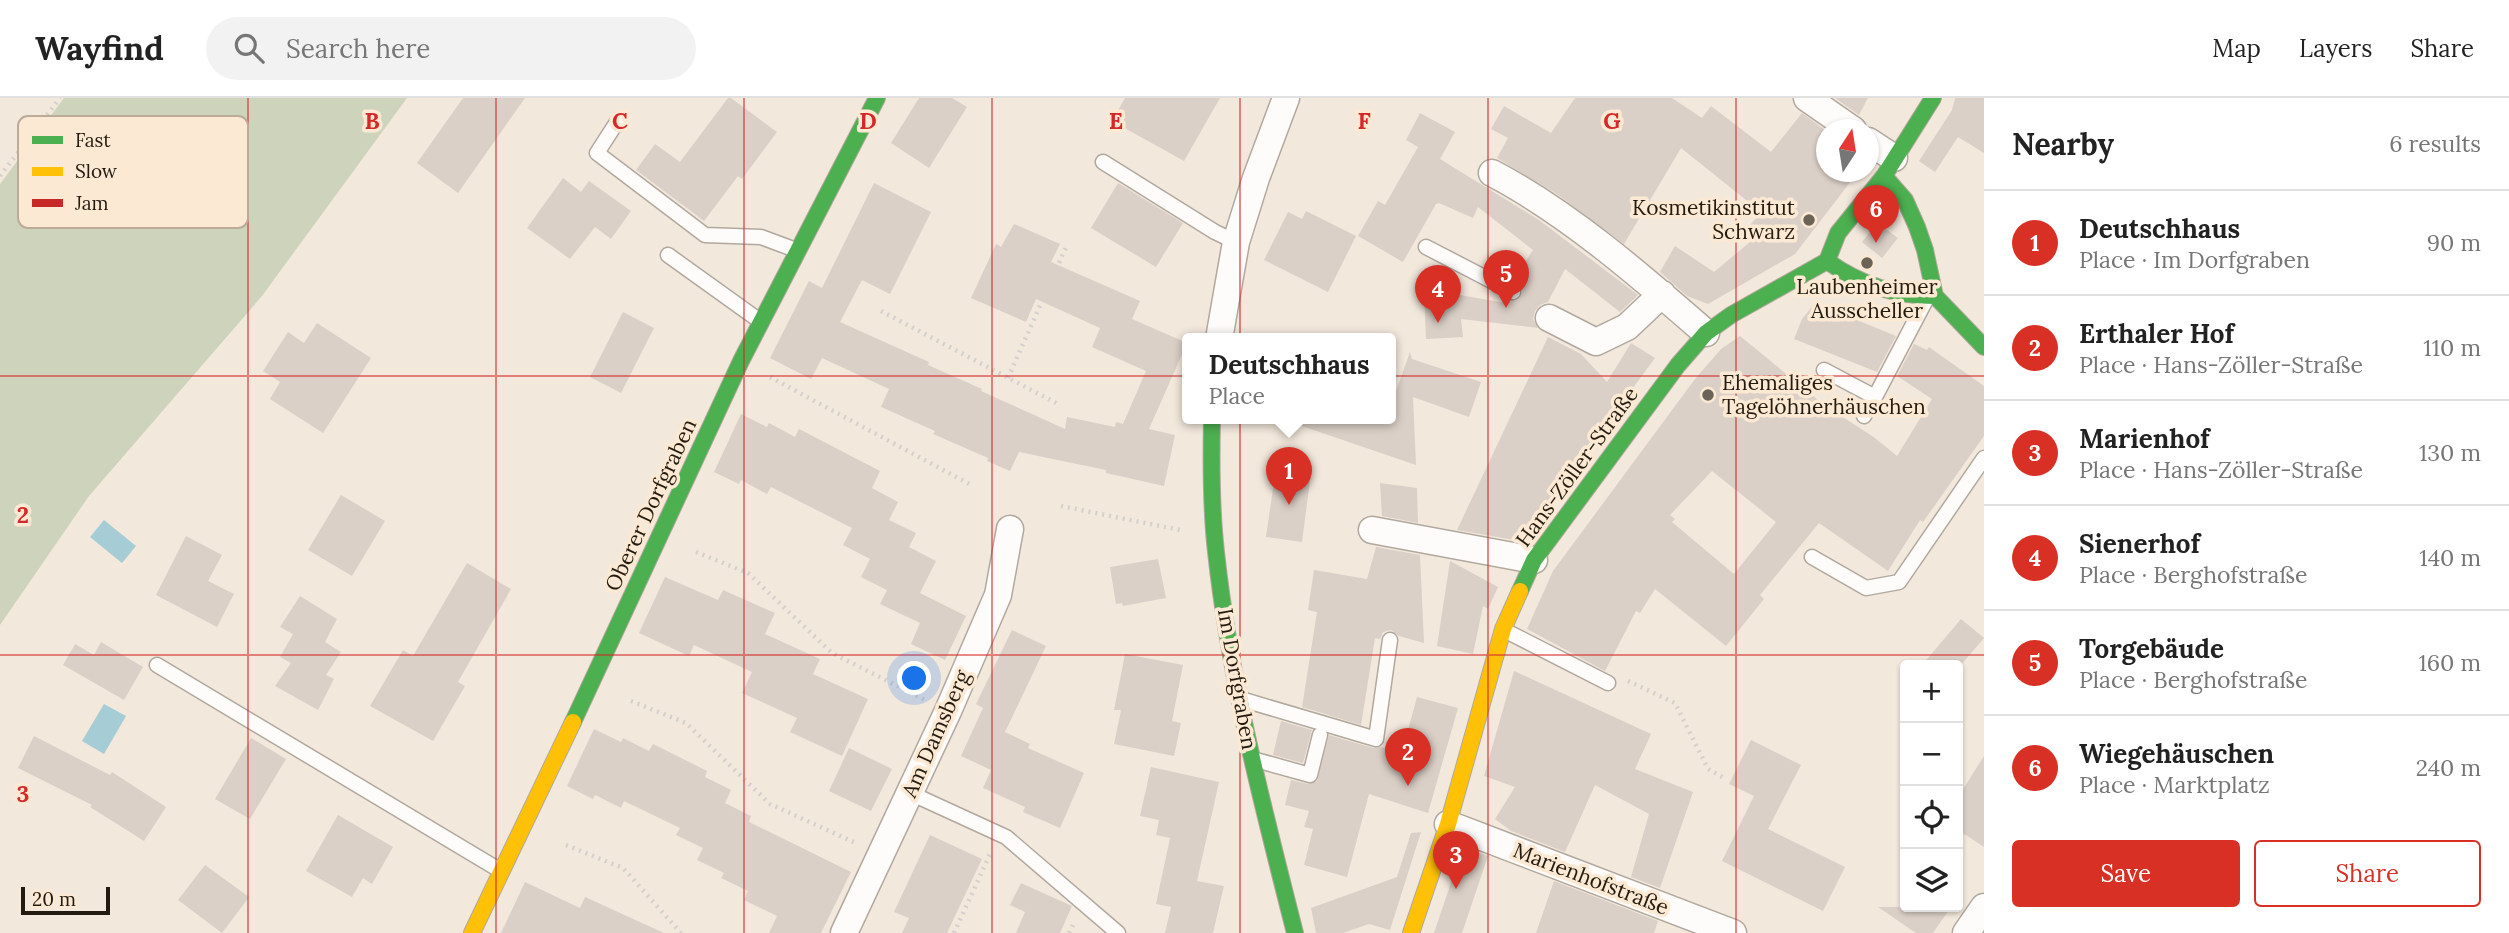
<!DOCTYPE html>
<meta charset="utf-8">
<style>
body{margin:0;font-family:Lora,serif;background:#f2f2f2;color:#222}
.controls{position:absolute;right:21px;bottom:21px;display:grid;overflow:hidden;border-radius:7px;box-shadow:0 2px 5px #0004}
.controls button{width:63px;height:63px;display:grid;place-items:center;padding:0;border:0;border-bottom:2px solid #e0e0e0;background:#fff;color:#222;font:35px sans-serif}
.compass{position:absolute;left:1816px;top:21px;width:63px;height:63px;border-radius:50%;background:#fff;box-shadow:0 2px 5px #0004;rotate:12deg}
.scale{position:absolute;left:21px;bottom:18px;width:89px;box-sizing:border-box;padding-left:7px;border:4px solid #231b10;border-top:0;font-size:19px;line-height:24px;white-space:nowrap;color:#231b10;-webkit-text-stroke:5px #fce9d3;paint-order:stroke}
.you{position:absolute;left:915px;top:581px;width:24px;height:24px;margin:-18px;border:5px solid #fff;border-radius:50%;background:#1a73e8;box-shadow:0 0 0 10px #1a73e833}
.badge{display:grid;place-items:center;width:46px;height:46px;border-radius:50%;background:#d93025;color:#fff;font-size:23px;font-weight:700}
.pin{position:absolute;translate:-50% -58px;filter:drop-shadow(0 2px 4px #0008)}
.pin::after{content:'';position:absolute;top:37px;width:24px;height:21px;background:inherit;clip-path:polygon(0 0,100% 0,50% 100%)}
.popup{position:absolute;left:1182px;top:235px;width:214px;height:91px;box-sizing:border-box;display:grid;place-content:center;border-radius:7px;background:#fff;filter:drop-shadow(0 2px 5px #0005);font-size:23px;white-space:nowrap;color:#767676}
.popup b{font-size:26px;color:#222}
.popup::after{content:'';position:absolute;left:50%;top:100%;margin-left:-14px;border:14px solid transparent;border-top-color:#fff}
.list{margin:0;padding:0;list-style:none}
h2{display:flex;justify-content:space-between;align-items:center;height:91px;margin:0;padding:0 28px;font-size:30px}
h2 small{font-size:23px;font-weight:400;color:#767676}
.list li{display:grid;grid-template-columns:46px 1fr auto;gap:21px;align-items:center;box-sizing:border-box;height:105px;padding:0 28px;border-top:2px solid #e0e0e0}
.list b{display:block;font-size:26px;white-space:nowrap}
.list p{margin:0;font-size:23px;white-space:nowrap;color:#767676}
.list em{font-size:23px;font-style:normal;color:#767676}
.actions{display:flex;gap:14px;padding:21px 28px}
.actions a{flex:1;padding:16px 0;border:2px solid #d93025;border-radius:7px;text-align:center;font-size:24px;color:#d93025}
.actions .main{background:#d93025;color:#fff}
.icon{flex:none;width:38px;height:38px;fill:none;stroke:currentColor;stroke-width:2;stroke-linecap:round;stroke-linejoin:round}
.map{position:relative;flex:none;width:1984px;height:835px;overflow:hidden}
header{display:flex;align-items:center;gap:42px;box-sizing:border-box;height:98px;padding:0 35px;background:#fff;border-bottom:2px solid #e0e0e0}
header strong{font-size:33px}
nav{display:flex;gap:38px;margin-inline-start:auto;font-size:24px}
.search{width:490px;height:63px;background:#f2f2f2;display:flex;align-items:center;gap:18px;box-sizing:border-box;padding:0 24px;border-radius:38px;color:#767676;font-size:26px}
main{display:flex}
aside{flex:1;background:#fff}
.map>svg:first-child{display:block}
</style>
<header>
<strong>Wayfind</strong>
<div class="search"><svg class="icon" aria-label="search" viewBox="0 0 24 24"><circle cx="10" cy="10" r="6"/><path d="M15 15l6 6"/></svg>Search here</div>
<nav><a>Map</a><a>Layers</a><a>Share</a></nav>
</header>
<main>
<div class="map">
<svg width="1984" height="835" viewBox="0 0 1984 835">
<rect width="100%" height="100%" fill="#f3e8dc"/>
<path fill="#ced4bc" d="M64,0h343l-145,198 -173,200 -89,129v-441z"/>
<path fill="#a6cdd5" d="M104,422l32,26 -14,17 -32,-26z
M104,606l22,12 -22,38 -22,-13z"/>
<path fill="#dbd0c7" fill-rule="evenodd" d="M463,0h62l-67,95 -41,-30z
M728,0h3l46,34 -35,47 -4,-3 -34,45 -68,-51 19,-26 25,18z
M919,0h33l15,9 -38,61 -38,-25z
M1125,0h95l-36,63 -72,-40z
M1575,0h97l30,20 9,-12 60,46 31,-39 24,18v41h32l-63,82 -87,50 -21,-8 -27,-24 15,-26 39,26 36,-30 -8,-7 19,-23 -80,-64 -57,96 -67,-50 -60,-36 11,-20 -17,-9 13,-23 47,27z
M1835,0h33l-9,17z
M1955,0h29v55l-26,-16 -23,35 -16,-11 33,-51z
M1420,15l35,19 -15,27 99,61 99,75 -18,17 -55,-43 -17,33 -8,3 -5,6 -2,8 5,9 -77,-9 2,18 -37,2 -2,-45 36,-2v3l46,8 2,-3h10l5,-8 -4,-7 9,-12 -7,-5 12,-18 -55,-43 -5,11 -34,-15 -3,1 -33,58 -45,-26 20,-35 7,4 33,-58 -12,-7z
M563,80l18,14 8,-11 42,30 -20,28 -16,-12 -25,32 -43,-31z
M874,85l57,29 -41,82 -28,-14 -22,42 89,40 -1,3 54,24 -1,2 84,38 2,-12 48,10 1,-5 7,2 23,-53 -54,-24 8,-19 -64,-29 -10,23 -55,-24 25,-54 5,3 13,-23 46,20 -9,18 89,39 -8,18 55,24 -38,86 26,6 -11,51 -58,-13v-3l-87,-18 -9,19 -23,-10 1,-3 -55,-24 2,-3 -54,-24 8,-18 -67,-31 -11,21 -41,-21 39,-77 13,7z
M1118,85l65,40 -27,44 -65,-39z
M1306,113l50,25 -28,56 -64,-32 24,-48 14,7z
M1874,129h9l15,11 -16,20 -20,-16z
M1815,205l81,33 -19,36 -83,-33 8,-20z
M623,214l31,16 -33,65 -31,-16z
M317,225l54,35 -48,75 -53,-34 10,-17 -17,-11 25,-39 16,11z
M1740,238l83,68 52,34 22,18 35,-57 -35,-23 17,-32 13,6 2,-3 55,39v50l-61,86 -3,-2 -32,51 -69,-48 -59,72 4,4 -38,47 -71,-57 -15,24 -4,-2 -31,60 -78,-42 26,-58 142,-192 26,-30zM1712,373l64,51 -42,52 -62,-52 3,-3 -5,-4z
M1548,239l33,17 26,28 24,-39 24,15 -135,183 -63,-11z
M1410,254l2,7 69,23 -12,35 -56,-20 3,68 -123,-42 1,-4h96v-11z
M741,316l26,13 2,-4 26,14 4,-8 81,42 -8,17 26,14 -9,18 27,13 -7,14 27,14 -16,32 46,23 -21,44 -34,-16 9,-21 -40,-19 7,-14 -26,-13 9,-18 -27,-14 9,-17 -81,-41 -4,7 -26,-14 -2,4 -25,-12z
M1276,370l35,5 -9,69 -36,-5z
M1380,385l37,5 1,35 -36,-7z
M341,397l44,26 -33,55 -44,-26z
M186,438l36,19 -14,26 26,13 -17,33 -61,-32z
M1376,449l44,8 4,88 -25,-7 -8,-6 -8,2 -3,7 -5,-1 -14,87 -59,-18 15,-95 -9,-2 6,-40 53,9z
M1158,461l8,39 -43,8 -1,-3 -6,1 -6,-37z
M1450,463l48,26 -10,22 -5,-3 -10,48 -36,-8z
M467,465l44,26 -53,93 7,4 -32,55 -63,-35 33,-56 10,6z
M665,479l53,23 5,-10 52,23 -10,21 55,25 -7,15 55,25 -26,57 -52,-24 7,-14 -55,-25 10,-21 -58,-27 -5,11 -50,-23z
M300,498l37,23 -12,23 16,10 -15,23 8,4 -16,31 -43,-24 16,-23 -11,-6 13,-23 -13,-7z
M1961,521l23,19 -23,27h-39z
M1012,532l34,16 -41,86 25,12 -2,4 56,25 -24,55 -37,-16 2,-5 -42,-19 8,-18 -30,-14 22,-48 -7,-4z
M101,544l42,25 -19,33 -61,-35 12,-21 19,11z
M1125,556l58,11 -11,56 9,2 -7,33 -60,-12 7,-34h-7z
M1514,573l137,63 -16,35 58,23 -33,96 -29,-11 18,-63 -54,-29 -30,67 -54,-21 -16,-12 20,-32 -31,-11z
M1417,599l41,11 -30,105 -59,-19 -22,83 -43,-12 9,-36 -9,-2 5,-16 -24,-6 6,-25 17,4 9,-3 12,-46 44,13 8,-1 21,5z
M1281,623l31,9 -9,33 -30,-8z
M594,631l27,13 2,-4 26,13 4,-7 54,27 -2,6 26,13 -6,13 26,13 -2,6 102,50 -30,61h-52l8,-17 -33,-16 4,-9 -27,-13 3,-5 -27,-13 6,-12 -27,-13 4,-7 -56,-27 -3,7 -26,-13 -2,4 -26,-13z
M34,638l76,39 2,-3 54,35 -22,34 -54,-34 2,-2 -74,-37z
M251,640l35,21 -36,60 -35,-20z
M1751,642l50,25 -33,64 77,38 -22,44 -101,-50 32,-65 -25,-12z
M849,650l43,21 -21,42 -42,-20z
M1984,658v91l-26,-17v-33z
M1151,669l68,15 -22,99 27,5 -11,47h-48l6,-26 -15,-3 14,-66 -14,-3 3,-15 -19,-4z
M338,717l55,32 -21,37 -9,-6 -11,19 -46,-26z
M1421,734l-31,98 -21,-6 -26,9h-27l-5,-25 86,-31 14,-44z
M930,737l52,24 -35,74h-45l7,-15 -15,-6z
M1463,749l25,9 -26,77h-28z
M205,767l44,32 -27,36 -44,-33z
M1554,783l104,40 -4,12h-118z
M525,784l55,26 5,-11 79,36h-163z
M1021,785l51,23 -12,27h-44l9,-21 -15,-7z
M1878,809h73l-18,26h-17z"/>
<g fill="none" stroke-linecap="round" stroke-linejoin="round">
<g stroke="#b1a89e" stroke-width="17">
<path id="lane" d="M617,24l-20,31 108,82 56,2 35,13
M1103,64l112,70 21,10
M1426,149l87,45
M668,157l92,66
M1824,272l51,27 52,-99
M1864,318l11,-19
M1812,459l54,31 33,-6 85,-124
M1504,532l104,53
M157,567l344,206
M1244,602l132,39 14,-99
M1256,662l54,15 10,-40
M910,695l96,44 112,96"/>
</g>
<g stroke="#b1a89e" stroke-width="29">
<path id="street" d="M1807,0l46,32
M1868,43l26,17
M1492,75c75,39 150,104 214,160
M1549,220l47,24 31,-15 35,-33
M1219,241l17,-97 20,-64 30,-80
M1372,432l162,30
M1448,726l285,109
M844,835l104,-222 50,-116 12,-66
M1966,835l18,-26"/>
</g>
<g stroke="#b1a89e" stroke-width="18">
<path id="fast" d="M1884,78l21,24 12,27 8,23 10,46 49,51
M1827,163l11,-28 46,-57 49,-78
M1827,163c33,24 68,35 108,35
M1212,321c-1,44 -1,89 4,133 14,130 47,255 79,381
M1520,493l14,-31 144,-195 28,-32 25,-18 96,-54
M573,624l168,-361 136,-263"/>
</g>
<g stroke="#b1a89e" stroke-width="18">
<path id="slow" d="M472,835l101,-211
M1411,835l37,-109 55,-195 17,-38"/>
</g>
<path stroke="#d4d0cd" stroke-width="4.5" stroke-dasharray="2 5" stroke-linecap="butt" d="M0,78l60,-78
M881,213l177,93
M770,279l203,109
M1008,280l58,-131
M1061,408l119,24
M696,454l52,21 84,80 93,47
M1628,583l47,22 33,66 18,10
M631,603l55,22 84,81 88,40
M566,747l57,23 58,65
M954,835l36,-79
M1069,835l5,-10"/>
<use href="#lane" stroke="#fdfcfa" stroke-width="14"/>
<use href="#street" stroke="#fdfcfa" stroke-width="26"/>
<use href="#fast" stroke="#4caf50" stroke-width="16"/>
<use href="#slow" stroke="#ffc107" stroke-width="16"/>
</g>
<path fill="none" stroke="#d62828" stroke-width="2" stroke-opacity="0.55" d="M248,0v835M496,0v835M744,0v835M992,0v835M1240,0v835M1488,0v835M1736,0v835M0,278h1984M0,557h1984"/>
<g fill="#6c6357" stroke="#fce9d3" stroke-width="2.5">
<circle cx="1809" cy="122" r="7"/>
<circle cx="1867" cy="165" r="7"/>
<circle cx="1708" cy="297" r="7"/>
</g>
<g text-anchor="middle" stroke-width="7" stroke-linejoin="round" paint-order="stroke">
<g font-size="21" fill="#231b10" stroke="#fce9d3" text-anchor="end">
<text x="1795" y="117">Kosmetikinstitut<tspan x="1795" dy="24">Schwarz</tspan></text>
<text x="1867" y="196" text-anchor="middle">Laubenheimer<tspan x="1867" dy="24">Ausscheller</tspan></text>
<text x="1722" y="292" text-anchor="start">Ehemaliges<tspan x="1722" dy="24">Tagelöhnerhäuschen</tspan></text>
</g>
<g font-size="21" fill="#231b10" stroke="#fce9d3">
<text transform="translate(1577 369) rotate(-54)" y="7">Hans-Zöller-Straße</text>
<text transform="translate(651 407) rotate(-65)" y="7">Oberer Dorfgraben</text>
<text transform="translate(1237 581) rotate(80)" y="7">Im Dorfgraben</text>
<text transform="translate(936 636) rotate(-66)" y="7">Am Damsberg</text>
<text transform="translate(1591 781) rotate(21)" y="7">Marienhofstraße</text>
</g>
</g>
<rect x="18" y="18" width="230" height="112" rx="10" fill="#fce9d3" stroke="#bbab98" stroke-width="2"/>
<rect x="32" y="38" width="31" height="8" fill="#4caf50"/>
<rect x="32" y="69" width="31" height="9" fill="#ffc107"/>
<rect x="32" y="101" width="31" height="8" fill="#c62828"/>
<g font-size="19" fill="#231b10">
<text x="75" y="49">Fast</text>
<text x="75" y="80">Slow</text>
<text x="75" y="112">Jam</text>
</g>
<g font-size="23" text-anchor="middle" font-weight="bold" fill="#d62828" stroke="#fce9d3" stroke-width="7" stroke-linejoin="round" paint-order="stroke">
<text x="372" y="31">B</text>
<text x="620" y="31">C</text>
<text x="868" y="31">D</text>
<text x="1116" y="31">E</text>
<text x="1364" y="31">F</text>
<text x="1612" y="31">G</text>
<text x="23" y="425">2</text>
<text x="23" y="704">3</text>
</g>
</svg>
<div class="controls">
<button>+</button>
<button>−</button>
<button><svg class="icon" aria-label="locate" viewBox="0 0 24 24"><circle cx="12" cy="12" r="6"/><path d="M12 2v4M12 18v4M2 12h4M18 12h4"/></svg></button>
<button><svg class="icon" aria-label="layers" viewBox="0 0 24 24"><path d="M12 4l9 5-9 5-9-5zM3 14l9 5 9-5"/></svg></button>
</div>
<svg class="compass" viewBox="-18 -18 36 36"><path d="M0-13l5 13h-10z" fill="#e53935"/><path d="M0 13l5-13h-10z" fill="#767676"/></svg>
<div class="scale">20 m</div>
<div class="you"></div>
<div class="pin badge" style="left:1289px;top:407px">1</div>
<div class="popup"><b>Deutschhaus</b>Place</div>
<div class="pin badge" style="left:1408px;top:688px">2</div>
<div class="pin badge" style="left:1456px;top:791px">3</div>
<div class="pin badge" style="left:1438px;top:225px">4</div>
<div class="pin badge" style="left:1506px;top:210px">5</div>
<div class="pin badge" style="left:1876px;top:145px">6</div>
</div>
<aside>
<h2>Nearby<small>6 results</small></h2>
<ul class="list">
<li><span class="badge">1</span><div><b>Deutschhaus</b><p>Place · Im Dorfgraben</p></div><em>90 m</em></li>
<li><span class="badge">2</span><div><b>Erthaler Hof</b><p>Place · Hans-Zöller-Straße</p></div><em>110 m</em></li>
<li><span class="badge">3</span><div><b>Marienhof</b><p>Place · Hans-Zöller-Straße</p></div><em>130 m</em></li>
<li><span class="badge">4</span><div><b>Sienerhof</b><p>Place · Berghofstraße</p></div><em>140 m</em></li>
<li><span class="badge">5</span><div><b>Torgebäude</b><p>Place · Berghofstraße</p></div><em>160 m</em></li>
<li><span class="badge">6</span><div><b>Wiegehäuschen</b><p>Place · Marktplatz</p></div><em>240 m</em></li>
</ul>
<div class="actions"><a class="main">Save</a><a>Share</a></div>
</aside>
</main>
